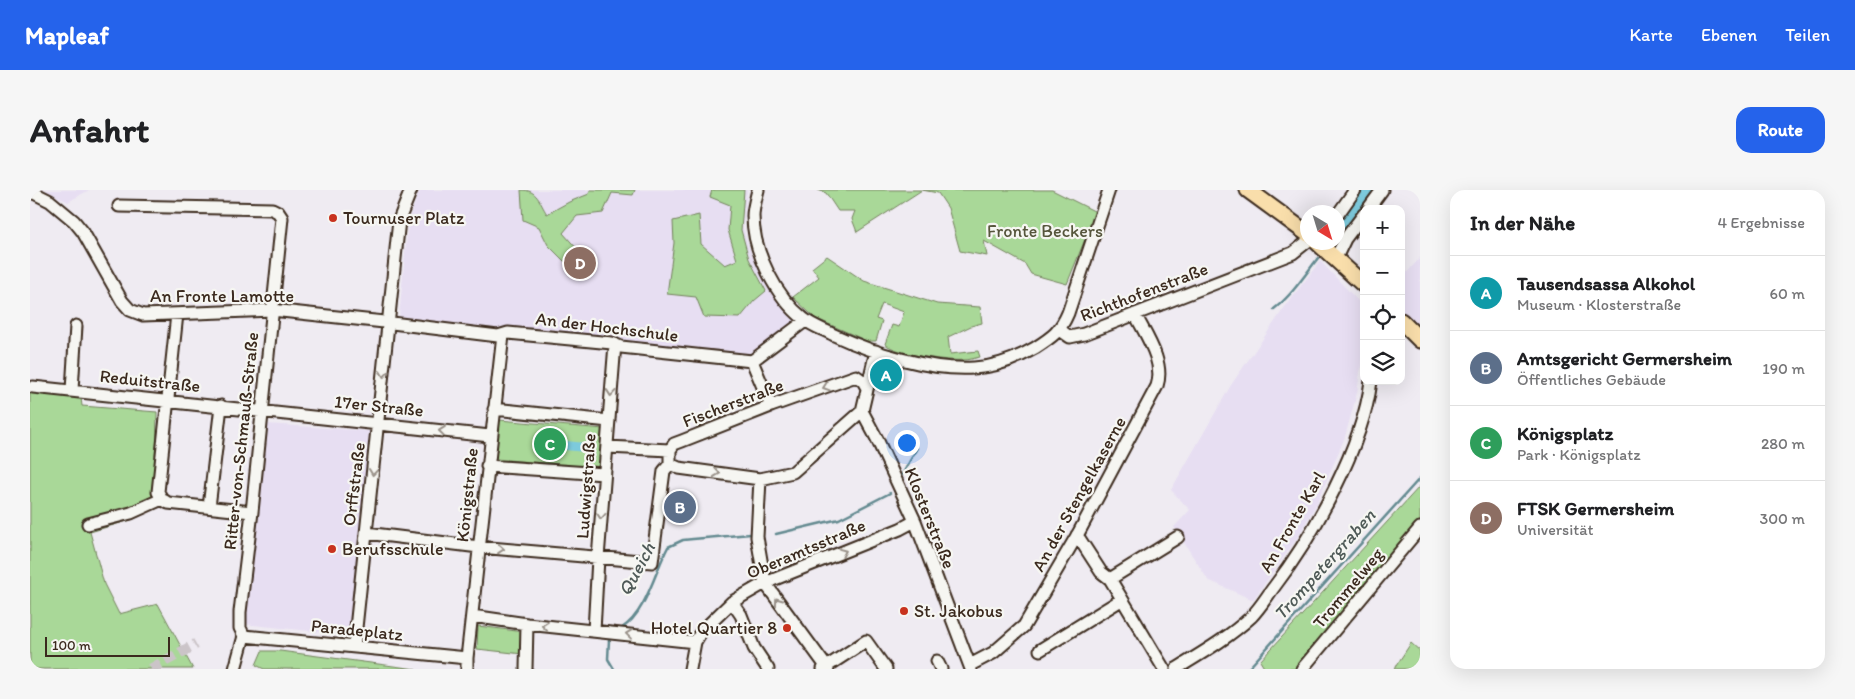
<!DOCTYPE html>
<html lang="de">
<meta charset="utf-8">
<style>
body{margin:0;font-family:Itim,sans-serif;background:#f6f6f6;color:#202124}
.controls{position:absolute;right:15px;top:15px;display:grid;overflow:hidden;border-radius:10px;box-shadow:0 5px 20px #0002}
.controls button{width:45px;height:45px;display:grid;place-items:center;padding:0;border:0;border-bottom:1px solid #e0e0e0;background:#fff;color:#202124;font:25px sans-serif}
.compass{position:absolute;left:1270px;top:15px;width:45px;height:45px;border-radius:50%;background:#fff;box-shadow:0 5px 20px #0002;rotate:142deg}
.scale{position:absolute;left:15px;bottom:12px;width:125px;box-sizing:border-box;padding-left:5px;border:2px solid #3b2a1e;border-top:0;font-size:14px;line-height:18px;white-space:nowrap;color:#3b2a1e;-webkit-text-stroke:4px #f6f6f2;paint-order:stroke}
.you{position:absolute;left:876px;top:252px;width:18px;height:18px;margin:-12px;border:4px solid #fff;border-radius:50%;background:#1a73e8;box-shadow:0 0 0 8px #1a73e833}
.badge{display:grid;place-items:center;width:32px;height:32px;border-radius:50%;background:#2563eb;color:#fff;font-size:16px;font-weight:700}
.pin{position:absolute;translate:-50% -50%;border:2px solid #fff;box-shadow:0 1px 5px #0006}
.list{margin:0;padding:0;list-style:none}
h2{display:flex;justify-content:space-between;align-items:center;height:65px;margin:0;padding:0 20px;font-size:21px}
h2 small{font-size:16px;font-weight:400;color:#757577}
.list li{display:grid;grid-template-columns:32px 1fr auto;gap:15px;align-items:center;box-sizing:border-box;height:75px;padding:0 20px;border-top:1px solid #e0e0e0}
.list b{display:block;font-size:19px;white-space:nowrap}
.list p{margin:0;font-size:16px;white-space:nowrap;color:#757577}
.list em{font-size:16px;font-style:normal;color:#757577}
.icon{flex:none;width:28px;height:28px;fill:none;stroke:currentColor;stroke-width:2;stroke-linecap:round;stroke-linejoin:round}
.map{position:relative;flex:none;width:1390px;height:479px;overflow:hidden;border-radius:15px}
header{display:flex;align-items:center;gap:30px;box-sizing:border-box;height:70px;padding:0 25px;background:#2563eb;color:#fff}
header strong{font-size:24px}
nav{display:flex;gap:28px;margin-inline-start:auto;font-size:18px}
.intro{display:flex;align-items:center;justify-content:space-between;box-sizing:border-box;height:120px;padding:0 30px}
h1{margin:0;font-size:35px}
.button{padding:12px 22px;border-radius:15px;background:#2563eb;color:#fff;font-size:18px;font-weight:700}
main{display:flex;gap:30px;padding:0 30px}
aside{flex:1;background:#fff;border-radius:15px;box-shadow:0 5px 20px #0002}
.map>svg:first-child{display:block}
</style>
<header>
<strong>Mapleaf</strong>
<nav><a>Karte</a><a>Ebenen</a><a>Teilen</a></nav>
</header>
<div class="intro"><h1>Anfahrt</h1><a class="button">Route</a></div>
<main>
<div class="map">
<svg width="1390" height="479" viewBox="0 0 1390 479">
<rect width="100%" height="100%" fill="#efebf2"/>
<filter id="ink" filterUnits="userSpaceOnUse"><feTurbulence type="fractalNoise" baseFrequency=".02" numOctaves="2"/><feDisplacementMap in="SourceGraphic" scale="10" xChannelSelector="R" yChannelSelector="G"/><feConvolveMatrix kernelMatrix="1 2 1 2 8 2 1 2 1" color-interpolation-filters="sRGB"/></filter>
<g filter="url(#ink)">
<path fill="#e7def2" d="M15,0h44l-21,12z
M390,0h327l-4,38 8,25 10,21 36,50 -42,32 -356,-38 9,-97z
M1390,68v73l-19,-19v-33z
M1290,71l44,46v38l-7,48 -12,44 -28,66 -21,37 -43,60 -45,-20 -34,-53 16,-17 -19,-20 60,-105 56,-81z
M237,234l103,7 -22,204 -104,-11z"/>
<path fill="#a9d898" stroke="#72815b" d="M491,0c17,0 18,12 26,24l22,-12 20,-8 1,-4h45l-2,5 -21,-2 -9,20 -26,3 -14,17 23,26 -20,4 -18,-18 -9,-18 -16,-7z
M682,0h32l-3,40 8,29 17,32 -12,10 -14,17 -36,-1 -8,-20 -29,-3 7,-51 -1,-22 26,-6 2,29 24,21 12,-5 -9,-30 2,-25 -20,-8z
M788,0h234l44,22 -29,72 -36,-10 -6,-10 -41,-23 3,15 -27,-5 -12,-43 -10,-15 -16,-3 -65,42 -5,-13 3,-8h-17l-12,-18z
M797,66l37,25 73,23 43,3 2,16 -11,3 -23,11 2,17 28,-3 2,6c-5,1 -11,3 -16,3 -16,2 -67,-6 -79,-16l7,-19 7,2 5,-15 -22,-8 -6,15 6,2 -6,20h-9l-52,-23 -22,-21 26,-20 -7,-9z
M0,203l51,5 1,8 75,6 -2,93 -21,14 -44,13 14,52 15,30 39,-10 35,65h-163z
M469,230l105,9 -4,39 -104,-9z
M1390,296v39l-119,144h-36l-5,-8z
M448,436l46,6 -1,22 -46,-5z
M1381,453l9,8v18h-26z
M232,461h18l136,18h-152l-8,-4z"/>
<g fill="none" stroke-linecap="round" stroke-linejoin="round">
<path stroke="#638a90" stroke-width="2.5" d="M1244,119c18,-14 30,-33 44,-51
M872,285l15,-27
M746,344l63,-15 51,-26
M592,438c24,-15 33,-57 46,-81l15,-7 10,-1 58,-5
M582,448l-3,2 -1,19 6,10
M1218,479l172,-191"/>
<path stroke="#7dcadc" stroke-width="9" d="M521,254l39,4"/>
<path stroke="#7dcadc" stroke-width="15" d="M1308,40l30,-40"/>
<path stroke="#cbc4c8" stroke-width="11" stroke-dasharray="11 5.5" stroke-linecap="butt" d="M121,479l45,-25"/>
<g stroke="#3b2a1e" stroke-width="15">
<path id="minor" d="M728,0c-2,8 -5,18 -5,26 0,36 23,81 51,103 8,7 21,11 30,16 39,18 97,36 140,33 22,-1 42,-9 61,-20 17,-11 25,-16 33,-35l41,-123
M0,1l20,10 24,20 9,11 39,69 8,9 13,5 129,-5 112,12
M89,16l153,3 6,3 4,6 -30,294 -12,100v16l4,8 -9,33
M1338,19l14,-19
M1308,24l17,-24
M1306,68l9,-19 19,-25
M359,126l10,-96 12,-30
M362,133l106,13 10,-3 104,10 9,4 131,14 53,-40
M1030,140l10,7 14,-3 209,-81 15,-12
M846,161l-14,60 15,28 38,82 56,148
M722,171l19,45
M3,197l457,49
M42,200l4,-64
M464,219l115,12
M577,257l63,3
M640,260l4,-6 8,-3 89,-35 85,-30 7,5 4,7
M640,274l9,4 81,11 33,-7 69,-61
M457,276l117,8
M730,289l-3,58 8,46 63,86
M132,309l-4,-7 19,-178
M132,309l6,4 84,9
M179,317l12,-101
M58,334l43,-11 31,-14
M336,343l113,14 173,15 12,-91 6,-7v-14
M1047,345l24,37 9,7 54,90
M1080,389l68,-42
M702,412l9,13 13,33 14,21
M442,426l55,8 168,18
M564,441l4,-73 17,-214
M214,446l223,22
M324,457l34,-322
M1010,460l81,-50
M907,471l4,8
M940,475l23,-12 31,-27 55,-94 78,-146c8,-24 -11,-50 -22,-72
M437,479v-11l36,-323
M496,479l1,-45
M660,479l5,-27 6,-10 31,-30 33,-19 135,-54 15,-8
M793,479l43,-28 20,28
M1146,479c26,-16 52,-31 75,-52 9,-9 16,-21 23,-30 40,-52 89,-141 97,-206
M1272,479l118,-141"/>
</g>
<g stroke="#3b2a1e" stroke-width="19">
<path id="major" d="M1218,0l60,44
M1287,52l47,43
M1371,131l19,19"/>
</g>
<use href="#minor" stroke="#f6f6f2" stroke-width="11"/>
<use href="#major" stroke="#f9deab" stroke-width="15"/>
</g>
<defs><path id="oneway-chevron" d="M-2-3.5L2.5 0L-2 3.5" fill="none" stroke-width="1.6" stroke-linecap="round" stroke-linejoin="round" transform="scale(1.25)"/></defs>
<g stroke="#989088">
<use href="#oneway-chevron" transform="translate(354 184) rotate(95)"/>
<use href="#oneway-chevron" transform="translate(796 197) rotate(161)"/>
<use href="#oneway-chevron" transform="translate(581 203) rotate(95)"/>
<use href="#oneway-chevron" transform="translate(412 241) rotate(-174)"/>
<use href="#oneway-chevron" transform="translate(343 282) rotate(97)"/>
<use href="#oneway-chevron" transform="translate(687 283) rotate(8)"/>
<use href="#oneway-chevron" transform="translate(571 326) rotate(94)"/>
<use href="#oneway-chevron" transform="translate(471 359) rotate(5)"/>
<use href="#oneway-chevron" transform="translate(813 362) rotate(-22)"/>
<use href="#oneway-chevron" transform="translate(748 411) rotate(-126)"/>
<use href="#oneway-chevron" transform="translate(515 436) rotate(-174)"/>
<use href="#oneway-chevron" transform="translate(599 444) rotate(-173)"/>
</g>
</g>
<g fill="#c8321e" stroke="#f6f6f2" stroke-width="2">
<circle cx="303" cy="28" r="5"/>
<circle cx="302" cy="359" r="5"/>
<circle cx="874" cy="421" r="5"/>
<circle cx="757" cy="438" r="5"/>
</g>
<g text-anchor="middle" stroke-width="4.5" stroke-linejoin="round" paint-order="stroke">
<g font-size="18" fill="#3b2a1e" stroke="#f6f6f2" text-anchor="start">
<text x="313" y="34">Tournuser Platz</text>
<text x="312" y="365">Berufsschule</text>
<text x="884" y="427">St. Jakobus</text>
<text x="747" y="444" text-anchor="end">Hotel Quartier 8</text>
</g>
<g font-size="18" fill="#56563c" stroke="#f6f6f2">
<text x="1015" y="47">Fronte Beckers</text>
</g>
<g font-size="18" fill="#3b2a1e" stroke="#f6f6f2">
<text transform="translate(1114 102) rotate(-21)" y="6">Richthofenstraße</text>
<text x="192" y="112">An Fronte Lamotte</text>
<text transform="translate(577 137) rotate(7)" y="6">An der Hochschule</text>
<text transform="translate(120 191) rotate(6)" y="6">Reduitstraße</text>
<text transform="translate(703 213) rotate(-21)" y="6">Fischerstraße</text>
<text transform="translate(349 216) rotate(6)" y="6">17er Straße</text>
<text transform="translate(211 251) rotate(-84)" y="6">Ritter-von-Schmauß-Straße</text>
<text transform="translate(324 294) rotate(-83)" y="6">Orffstraße</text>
<text transform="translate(556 296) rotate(-86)" y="6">Ludwigstraße</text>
<text transform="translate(1049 304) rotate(-61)" y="6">An der Stengelkaserne</text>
<text transform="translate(437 305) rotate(-84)" y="6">Königstraße</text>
<text transform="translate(900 328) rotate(68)" y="6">Klosterstraße</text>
<text transform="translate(1262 332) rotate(-60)" y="6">An Fronte Karl</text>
<text transform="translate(776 359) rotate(-23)" y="6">Oberamtsstraße</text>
<text transform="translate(1318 398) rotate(-50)" y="6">Trommelweg</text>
<text transform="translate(327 440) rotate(6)" y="6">Paradeplatz</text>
</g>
<g font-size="19" font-style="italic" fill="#4f5a57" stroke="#f6f6f2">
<text transform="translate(1294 374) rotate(-48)" y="7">Trompetergraben</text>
<text transform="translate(606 379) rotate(-62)" y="7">Queich</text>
</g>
</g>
</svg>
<div class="controls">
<button>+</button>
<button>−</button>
<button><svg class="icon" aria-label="locate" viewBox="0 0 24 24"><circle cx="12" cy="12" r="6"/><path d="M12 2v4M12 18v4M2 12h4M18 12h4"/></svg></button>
<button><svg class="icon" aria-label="layers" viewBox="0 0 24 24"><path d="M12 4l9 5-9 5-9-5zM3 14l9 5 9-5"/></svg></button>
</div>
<svg class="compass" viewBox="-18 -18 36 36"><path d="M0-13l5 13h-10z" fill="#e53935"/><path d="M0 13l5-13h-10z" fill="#757577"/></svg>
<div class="scale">100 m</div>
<div class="you"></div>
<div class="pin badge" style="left:856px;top:185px;background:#0f9aa8">A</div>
<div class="pin badge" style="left:650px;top:317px;background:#5c6f8a">B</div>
<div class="pin badge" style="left:520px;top:254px;background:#2e9e5b">C</div>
<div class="pin badge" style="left:550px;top:73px;background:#8d6e63">D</div>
</div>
<aside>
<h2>In der Nähe<small>4 Ergebnisse</small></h2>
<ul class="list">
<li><span class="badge" style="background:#0f9aa8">A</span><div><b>Tausendsassa Alkohol</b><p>Museum · Klosterstraße</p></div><em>60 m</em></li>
<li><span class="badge" style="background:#5c6f8a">B</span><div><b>Amtsgericht Germersheim</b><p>Öffentliches Gebäude</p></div><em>190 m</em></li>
<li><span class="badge" style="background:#2e9e5b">C</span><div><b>Königsplatz</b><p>Park · Königsplatz</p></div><em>280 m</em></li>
<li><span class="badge" style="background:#8d6e63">D</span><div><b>FTSK Germersheim</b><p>Universität</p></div><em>300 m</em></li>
</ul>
</aside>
</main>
